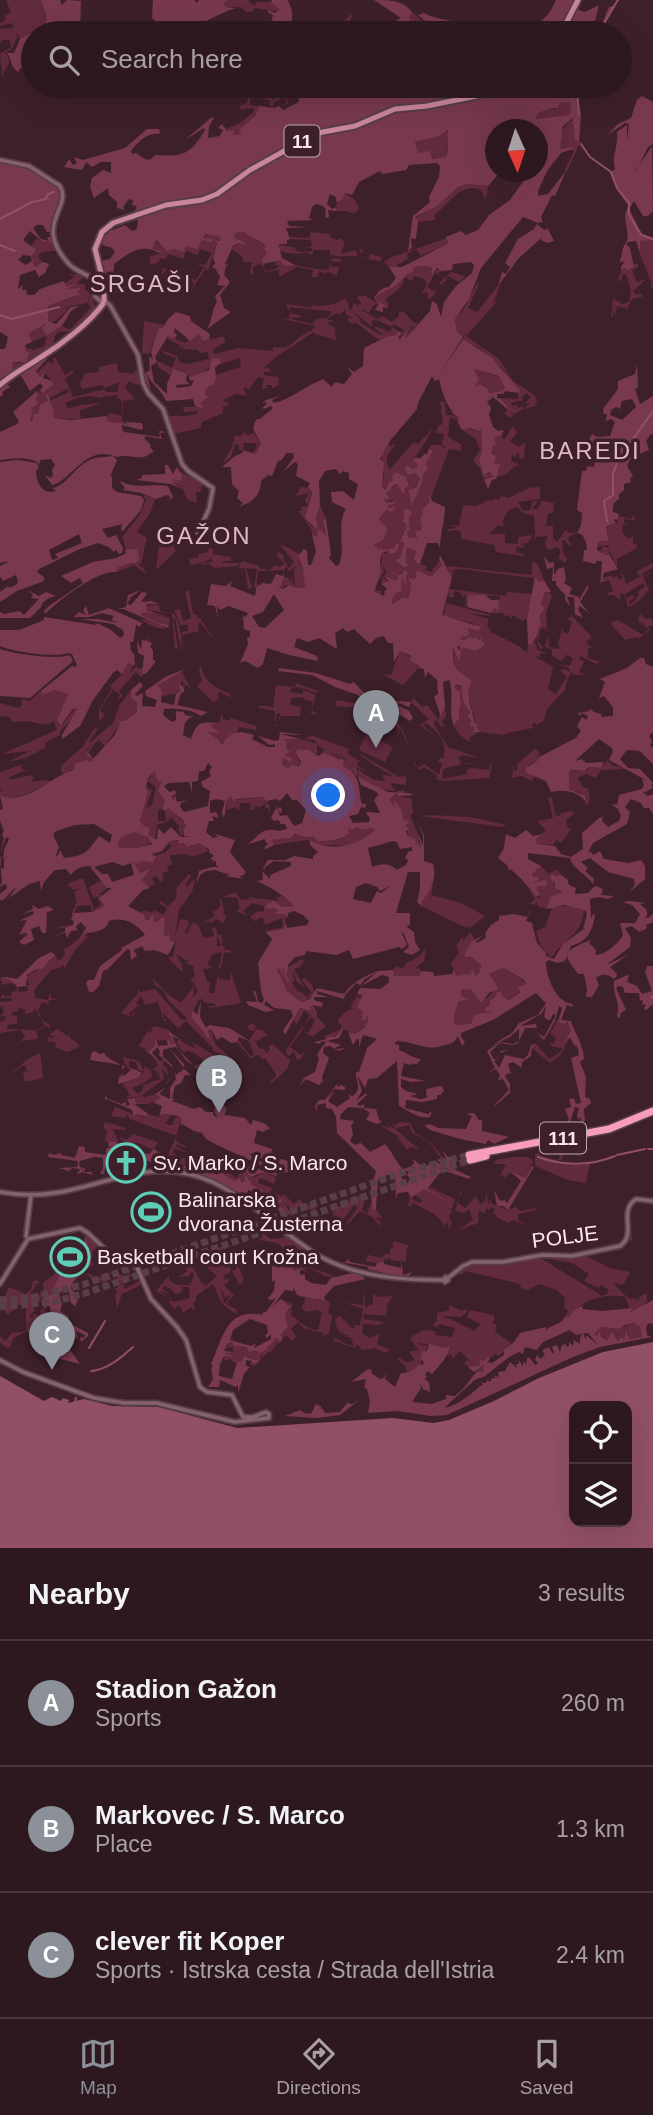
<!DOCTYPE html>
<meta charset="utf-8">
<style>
body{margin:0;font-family:Helvetica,sans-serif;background:#362129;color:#f1f3f6}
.controls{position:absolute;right:21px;bottom:21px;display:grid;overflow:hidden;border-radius:14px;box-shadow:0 7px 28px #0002}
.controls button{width:63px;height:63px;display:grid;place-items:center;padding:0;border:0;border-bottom:2px solid #49373e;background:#2e1820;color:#f1f3f6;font:35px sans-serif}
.compass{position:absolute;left:485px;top:119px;width:63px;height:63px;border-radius:50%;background:#2e1820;box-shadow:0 7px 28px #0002;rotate:177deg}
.you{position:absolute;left:329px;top:796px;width:24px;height:24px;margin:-18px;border:5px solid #fff;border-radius:50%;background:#1a73e8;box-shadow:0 0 0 10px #1a73e833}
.badge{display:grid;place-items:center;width:46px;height:46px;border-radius:50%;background:#8c9099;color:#fff;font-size:23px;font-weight:700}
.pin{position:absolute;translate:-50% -58px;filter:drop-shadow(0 2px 4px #0008)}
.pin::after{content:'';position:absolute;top:37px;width:24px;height:21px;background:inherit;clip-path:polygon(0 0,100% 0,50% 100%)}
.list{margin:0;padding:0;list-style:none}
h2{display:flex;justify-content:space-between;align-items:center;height:91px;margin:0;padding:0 28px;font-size:30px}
h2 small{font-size:23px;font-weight:400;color:#a7a0a5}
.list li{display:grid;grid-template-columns:46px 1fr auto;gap:21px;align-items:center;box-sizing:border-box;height:126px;padding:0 28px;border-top:2px solid #49373e}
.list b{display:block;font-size:26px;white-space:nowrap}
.list p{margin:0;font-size:23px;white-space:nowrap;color:#a7a0a5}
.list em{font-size:23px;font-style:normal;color:#a7a0a5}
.icon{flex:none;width:38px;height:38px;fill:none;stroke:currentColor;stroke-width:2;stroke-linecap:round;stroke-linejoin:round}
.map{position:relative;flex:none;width:653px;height:1548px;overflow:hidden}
.search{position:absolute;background:#2e1820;box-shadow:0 7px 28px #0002;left:21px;right:21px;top:21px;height:77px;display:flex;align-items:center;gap:18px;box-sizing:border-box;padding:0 24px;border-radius:38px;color:#a7a0a5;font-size:26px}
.sheet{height:469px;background:#2e1820}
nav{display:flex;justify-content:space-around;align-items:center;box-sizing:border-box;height:98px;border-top:2px solid #49373e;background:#2e1820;font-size:19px;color:#a7a0a5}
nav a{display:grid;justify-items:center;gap:4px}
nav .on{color:#8c9099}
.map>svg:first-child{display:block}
</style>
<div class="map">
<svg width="653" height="1548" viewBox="0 0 653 1548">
<rect width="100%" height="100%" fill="#3e202a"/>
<path fill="#622a3f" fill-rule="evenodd" d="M6,0h35l6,22 -27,17 -4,-7 2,7 -2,-1 -4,11 -8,4 4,3 1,7 -7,13 -2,-22 11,-7 -1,-7h-8l-2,3v-14l13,-1 -1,-5 -12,3v-3l6,-3 -2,-4 7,-3z
M228,0h20l6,6 3,-4h14l8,6 1,4 -25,-4 -3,4h-6l-5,-5h-16l-1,-4z
M412,12l16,14 19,7h-35l1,-8 -4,-7z
M351,14l1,2 -3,7 19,9 2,-1 -2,-5 15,3 1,-4 6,5 19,3h-56l-11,-10z
M232,86h20l4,3v-3h21v6l-8,-3v5l-5,2 8,2 1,4 1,-3 10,-3 5,7 -9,4 7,-4 -4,-6 -10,6v4l-3,-1v-6l-19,-4 -2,9 10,1 -4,10 -15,14 1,4 -8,1 -7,-6 16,-7 12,-11 -2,-3 -11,2 -2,-4 8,-3 3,-14 12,6 -15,-8 -24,3v-2h8z
M569,102l2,10 -3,3 -33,4 3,-6 13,-5 4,1 5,-6z
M575,118v22l6,1 -15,32 -1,-4 9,-17 -4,-5 -10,2c1,-18 1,-21 15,-31z
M449,130l-3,27 -14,2 -14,-6 -3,-11 25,-6z
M467,184l21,2 -2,14 -5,-10c-21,-9 -32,15 -47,25l2,5 -18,2 -3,-4 21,-11 22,-20z
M344,193c8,4 13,7 15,16l-5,5 -7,-3h-11l1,-11h5z
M244,232l22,14 -2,3 3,2v5l-5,6 2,2 1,7 11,-2 4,-4 -4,1 -1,-5 5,-1c5,4 39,10 46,10l3,-1 1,-6 1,4h8l1,-5 -9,-1 1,-3 9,1 -4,17 -11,-5 1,3 -8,-3 -1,6h-6l1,-7 -16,-3 -18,10v-7l-14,2 -2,-6 -5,-2 -5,3v7l-3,1 2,-13h-9l-1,-6 -11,-7 7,-6 7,2 1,-2 -13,-7 1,-3z
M310,232l20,2v3l7,3 5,-2 3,7 -4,6 2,3 12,-4 3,6 11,2 1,-4 -11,-2 3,-4 1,4 19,5 -1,4c-9,0 -21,-6 -29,-5 -10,0 -12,1 -22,-1v-5h-16l-2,5 -5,-3c-6,3 -23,2 -28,-2l-1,-6 18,4 -1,2 4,2 13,-1v-3l-8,-1 8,-1 -1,-6 -21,-1v-2l20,1z
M209,233l13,4 -2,4 -4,-2 1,4 -9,28 -2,-3 -16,24 4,-9 -29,-12 -3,4v-7l34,12 8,-13 -8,-3 9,1 7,-12 -12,-4 -2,6 -12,-4 -3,8 -15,-5 -2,5 -6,-1 -1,4 -9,3v-8l13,-5 -12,-3 4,-8 13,10 6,-2 9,3 3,-7 11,1 5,-6 10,1v-2l-9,-1z
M37,238l5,3 12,2 4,7 -18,3 -2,4 5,6 -6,4 -4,-5 3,-4 -5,3v-5l4,-6 -4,-4z
M447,238l2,5 -28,13 -5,-7 -9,5 1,4 -12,8 1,2 -8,-1 -5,-5 8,-5z
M653,240v47l-2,1v-6l-11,-28h1l-1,-13z
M633,264h5v3l-6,3 5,12 9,-3 -13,12 2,3h7v3l-10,2 -5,10 -10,-3 -2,10 -2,-9v9l-2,1 2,-18 10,5 6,-2 2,-10 -5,-19 -5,4 1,5 -4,-3c3,-9 6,-11 16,-12z
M427,266l5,2 2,4 6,-4 3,3 -6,2 8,5 6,-6 14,4 -1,2 -5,4 -11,-6 -3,6h-3l1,3 -4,-2 5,-5 -9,-5 -8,14 6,4 4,-1 -7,10 -2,-2v-6l-7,1 6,-8 -2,-5 -10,-4 -4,5 -6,-4 -4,10 -16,13 3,3 -2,3 -11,-7c6,-8 12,-8 19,-13 9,-4 9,-12 19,-14l1,-5z
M66,274l19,1 -8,8 8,2 1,6h5l-3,12 -22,4v2l5,-2 -16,14 -6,2 -3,-7 2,-10 28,-10v-6l-10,-1 -2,-5 11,-8z
M477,283h2l-11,25 9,4 21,-26h2l-7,17 6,-4 -33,37 33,23 14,22 21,14 3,6 -2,5 -11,3 6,-6 -6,1 7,-7 -5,-4 -4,4 1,3 -12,3 1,3 5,-1 1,3 -4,2 9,-4v3l-9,5 -4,-2 3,3 -3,3 -6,-5 5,-3 -9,-12 18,1v-11l-16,-20 -20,-18 -19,-11 6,-10 -6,8 -6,-5 -2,-13 9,-10z
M92,291l3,18 -25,22 -11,1 -4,3 -2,11 -41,25 1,-9 7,1 7,-7 -2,-8 9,2 11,-4 1,-10 -14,6 -3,-9 15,-9 -2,4 4,8 16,-10 8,4 21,-23 -3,-3z
M358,296h8l13,8 -5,1 -5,8 -7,-4 -1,1 17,9 4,-3 10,6 7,-6v-4h5l10,11h4l-13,16v-3l8,-9 -1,-2 -13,14 5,-9 -10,-6 -2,3 -15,-7 -5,1v6l-19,-16 8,10 -2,1 22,13 2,-1 -9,-6 1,-2 15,6 3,-5 5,4 -4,5h-6l-9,4 -24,-18 -2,2 -6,-4 2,-3 7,4 -11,-8 1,-4 -7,6 -2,-2 -11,6 8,2 -8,2 9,5 1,12 -21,-6 -1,-2 -38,25 -11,10v2l4,-2 1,4 6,1h-12v3l14,2 1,8 -7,3v-3h-6v3l-4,1 2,-11 -6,-1 -9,12 -6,-2 4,9 -11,-2 -13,6 7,5 -7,1v7l-21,9 -1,6 -28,6 -7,-18h20l11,-2v-3l-12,1 -3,-5h21l-4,-4 6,-5v-7l11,-12 -1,-4 26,-8 -1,-9 -20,6v-6l-5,2c-6,11 -14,13 -26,17l-3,-5 -12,-3 -4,6 -12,-8 -1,-6 15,7 4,-10 -12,-4 -3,-4 16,6 2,6 8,2 22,-5 -1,-7 -8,1 -2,-3 -16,-1 3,-4 -6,3 1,-3 -12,-6v-3l17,7 14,-9 5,7 4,-3 5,1 10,-3 3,6 -13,7 1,5 25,-6 34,3v-4c20,3 18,-6 33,-14 9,-5 2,2 9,-7l-36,-8 10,1 1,-6 11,3 -3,2 -6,-1 -1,2 22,5 3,-5 10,-1 6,-5 -3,-2 -39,-4 -1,3 -2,-1v-5l26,4 -3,-3c11,3 26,0 35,-7l4,7 -1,3 4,2 1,-7 5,2 4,-2 -5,-5z
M144,321l20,4 -2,4 -3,-2 -10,27 -7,-1z
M55,357l10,18 8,-5v3l-8,5 8,19 32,-8v3h13l1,-10 -14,6 -3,-3 -20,4 -2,-6 5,-10 14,-1v-5l18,-4 1,9 15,2 1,-3 6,1 2,12 -5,1 -8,-4 -4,7 10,11 -12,2 -1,19 2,3 -16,-1 -2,-6 4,-3 12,3v-16l-4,-2 -1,-3 -12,1 -4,2c-15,-4 -22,-1 -36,5l3,6 12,-4 21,-2 -22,8 2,6 -2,2 -25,-1 -3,-18 18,-8 -2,-3 -17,9 -2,-3v6l-8,4 -2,9 -5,2v5l-3,-1 3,-9 -2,-3 7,-10 -1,-7 6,2 11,-9 -9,-11 -5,4 -3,-4 12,-12 2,3 3,-3 -2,-2z
M474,369l26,8 5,10 -3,4 -13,2 -2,-5 -6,-4 -7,4 5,-9z
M443,401l2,2 1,12h6l7,5 -8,-8 1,-3 7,9 -1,5 -2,-4 -6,-2 -2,18v2l14,8 -2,3 2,3 -13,-2 -18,48h-3l2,4 -7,8 -3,13 2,2v4l-7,4 2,8 -3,-3 -5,1 -2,-6 3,-3 -1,-12 4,-4 -7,-5 -3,2 1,9 -2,2 5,5 -7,14 4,7 -4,11 -5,2 7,7 6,-1 -2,-5 1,-13 10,3 -2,6 2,6 10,3 -2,4 6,2 9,-12 2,5 -11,13 -13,-7 -3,1 2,5 -3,2 -5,-3 2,9 -2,14 -6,-2 -10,7 -3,-2 6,-9 7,-2 -2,-5 1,-14 -4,3 -1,6 -8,-2 -4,-3 -1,2 5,4 -8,2 2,-8 4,-3 -4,-7 1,6 -8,14v5l5,-1v5l-7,-3 7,-19 1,-20h14l4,-7 -4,-3v5l-13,2 -4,-3 1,4 -6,-6 9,-5 5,-10 -9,-10 7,-10 6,2 4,-4 -2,-2 -7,1v-3l9,-2 -5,-2 -5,3 -2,-4h5l-2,-3 2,-6 8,-6 9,10 -2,-4 5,-6 -3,-7 -10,-5 -4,4 1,5 -4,1 -2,8 -5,-3 2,-13 -3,-18 8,-14 1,4 6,-2c-6,7 -14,17 -6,25l22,-25 2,-2 4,2 15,-16c-5,9 -15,27 -21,33l5,2 1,5 -6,1 -3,-4 -5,4 4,6 7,-2 5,5 -4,8 -8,4 4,14 10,-21 2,-11 3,-2 -1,-7 7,-12 -4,-2 2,-4h10l2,3 3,-1 -4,-2 2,-11 -8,-1 2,-7 5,-2 -3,-22z
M513,426l4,7 -7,8 9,6 6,-4 -1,15 -3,1 -2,-2 1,-2 -3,-2 -2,5 -3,-5 -1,8 9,4 -5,1 -9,8 -10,3c1,-11 -4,-19 -3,-32h2l-1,-8 7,-2 2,-4 -1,7 2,2z
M467,428l10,3 4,-2 1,23 -3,7 5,17 7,-5 2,6 -10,1 -3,-10 -7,-7 7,-11 -5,-12 -13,-8z
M245,432l1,3 8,-2 7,11 -5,11 -3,-2 4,-7 -1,-3h-12l-1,7h-4v-5l-4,-1 -4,13 -9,7 10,-17 3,-12 6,1z
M181,472l13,7 1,-2 16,10 -9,-4 -1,9h-5l1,11 -9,-3 -6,-12 -12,-8 1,-2 11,3z
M540,486v13l-22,3 5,9 7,-1 3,-9h5l-6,8h6l3,-8 13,2 -1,10h-5l-2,13h7v12l4,4 9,-12 2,3 9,-1 -10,6 4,6 -2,2 -4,-6h-3l1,13 4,6 -2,4 -7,-5 3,-6 -3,-5 -11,3 -2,-8 3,-6 -12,1 -1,4 -1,-26 -10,-1 -7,-7 -8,3 -7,11 3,5h-8l-8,8h16v9l12,1 2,-7 14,-2 -6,8 -7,1 4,1v3l-8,-1v5l8,2 -1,2 -27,-4 -2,-7 -33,-6v-8l-9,-1 -6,3 3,-4 8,-1 -7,-3 9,1 4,-21 13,1 15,-7 -1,3 4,-3 5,1 2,-4 7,2 23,-11 2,1z
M300,487l8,1 3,5 -6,25 8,10 5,-2 -2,-8 4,-13 6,14 -3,2 3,14 -7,-6 -3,8 -4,-3 2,6 -3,-11 -12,-18 4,-1 -3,-3 8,-1 -3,-6 4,-7 -13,3z
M143,495l12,4 -5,14 -13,19 10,6c-4,9 -2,20 -8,28l5,2 2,6 -12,-9 -18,7 1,-4 16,-6 -3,-14 -4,1 -4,-12 17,-21 7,-16z
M620,516l10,3 4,-3 1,4 -11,-1v4l5,2 -6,-1 -1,8 6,7 5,-3v8h3l1,4 -20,11v7l-7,-14 -5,3 -5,-3 3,-5h4l2,3 -1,-5 -11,2 -1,-2 4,-4h8v-15l9,-3z
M168,535l8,16 -20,19 3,-25z
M280,545c6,0 16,8 21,10l-2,8 4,6 3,17 -11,2 -9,-3 -4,3 -5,-2 7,-9 5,1 2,6 1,-10 1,11h2l-1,-14 2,-6 -7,7 -2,-6 -3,4 -26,1 -2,16 -2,1 3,-19 -11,-1 6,20 -4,1 -3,-21 -7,1 4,-8 17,5v2l11,2 4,-5 5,2 6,-3 -9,-9 3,-3 5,4 -1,3 6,9 5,-6z
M209,548l4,1v5l18,3v4h-8v2h16l-1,3 -24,2 -5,-4 -7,1 -1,-2 12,-1 -3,-5 -1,3 -18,6 -3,-9 2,2 9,-2v-3l9,-2z
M532,561l5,2 8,19 -2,1 -5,-2 -3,-5 -2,2 -72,-9 -8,1 -1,8 -5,-12 85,9z
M653,563v4l-11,7 1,2 10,-4 -10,5 7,15 -2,-2 -5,6 4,-2 -16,13 -2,-2 -1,3 -2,-9 7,-4 2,2 -6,4v4l6,-4 4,-7 -2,-2 8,-5 -2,-4 -18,11v4l-3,-8 1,5 -3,-2v8l-6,-6h-6l-1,-2 6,-2 -4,-11h-7v-2l10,-3v3l6,-2v3h4l-1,-11 5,16 15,-8 -4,-2v-3z
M448,589l58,7 1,-4 26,2 -6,28 -2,-4 -2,3 -10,-6 -2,4 -2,-4 -6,1 2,-3h-14l7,-7 2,-10 -31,-1 -4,13 1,-13 -4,2 -1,-4 -7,-2v6h-5z
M185,591h4l4,23 4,1 1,5 2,-2 12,18 -7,5 6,-5 -11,-14 -2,2 1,7 -17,4v-3l6,-1v-6h-7l-7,-14 6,-2 3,12 8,-3z
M546,591l6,4 -6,18 3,34 7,2 6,-1 -3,-1 -1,-4 5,-16v5l5,2 4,-12 -6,-4 5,-1v-2l20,21v4l-2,-1 -3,3 6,6h-4v10l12,4 -3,2 -17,-8 -1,3 5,3 -5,10 6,3h-11l-3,-3 -5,12 -1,6 -18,19 -3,11 -7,5 -2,-2 -3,1 1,4 -26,5 -3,2 -24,-3 -6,-7c3,-13 -10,-26 -4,-42l-15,-16 -2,-20 7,15v-16c9,2 13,7 22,2l2,-7 -5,-3 -1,2 -3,-3 -15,3 1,-5 5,2v-4l4,-1 -2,-4 8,-4 -33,-8 3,-13 45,12 -1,1 -22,-3 21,6 -2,6 4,7 28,14 8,7 1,-9 6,-3 4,9 10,4 -7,-1 -2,4 -7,-2 21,12 -5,22 8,5 11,-17 -7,-7 5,-1 5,3 -1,-4 -10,-4 11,2 3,-8 -9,-4 2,2 -4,5 -10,-5v-6l-7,-4 3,-12 -2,-8 -1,6 -1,-5 -3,1 -3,13 5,6 -3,2 -3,-6 2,-17 2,-1 -1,-19z
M146,605l3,2 1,-2h9l1,6 14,3 5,10 5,26 -4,-11 1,13 -6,-34h-2l5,31h-3l-3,-35 -19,-3 -1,3 18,4 -1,7h-5v3l4,1c-10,1 -20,-5 -29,-10l6,1 1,-2 -5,-3 1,-3 4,-1z
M640,614l6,5 4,-1 3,3v5h-5l2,4 -12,9v-2l-13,3 -15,-17 8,-3 25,15 6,-6 -13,-8 9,4 -7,-5z
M400,651l11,6 9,9 -17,19 -21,-11 9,1z
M127,663l7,1 -5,11 7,-9 3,3 3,-1 2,6 -3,3 -5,-5 -17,19 4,5 -7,5 4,-6 -7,-6 -13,21 5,5 -6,6v-11l13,-22 -2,-2 12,-12z
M201,665c3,17 14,23 29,29l1,4 -11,-6 -3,2 2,3 -5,6 -17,-17 5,-6 -3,-9z
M182,672l9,17 -4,-4 -5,3 3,-4 -4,-3 -1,12 -18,3 -4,-13z
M296,683l22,8 -1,2 -18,-6 -8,1 -1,4 13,2v-4l13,5 -4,15 5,4h-6l2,-12 -10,-3 2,-2 -14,1 -1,7 11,2 -1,9h-19l-2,5 1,-8h-3l-2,11 3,1 -3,1v-15l-16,-3 -1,-2h12l3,2 3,-23 19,2z
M456,684l7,5 1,15 6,9 -3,4 4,2 -1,5 4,2v9l1,-4 3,1 -9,6 2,4c-9,-4 -16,-10 -16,-19l4,-5v-10l3,-5 -2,-3v-10l-4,-2z
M55,690l13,3 -11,27 6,4 13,-17 2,1c-3,10 -12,17 -18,23v4l-15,8 1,4 -20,11 -18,4 22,-11 -28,3 55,-24 -3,-9c-11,7 -19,0 -29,0 -4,0 -8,1 -12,1l-4,-5 -9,-1v-13l18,5 3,-2 1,-7 8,2 11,-10z
M131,690v8l6,6v8l-13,9h-6l2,3 -15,22 -6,-6 -13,10 1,5 6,5 -2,2 -4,-2c-9,4 -14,10 -23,14l-3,-3v-5l21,-19 13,-19 3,1 -9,12 1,2 20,-18 2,1 7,-20z
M414,698l8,9 5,-2 12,15 6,-13 1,9 -4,5 1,3h-2h6l-6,3 -4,-7 -4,3 15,24 31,11 -17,-3 -3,2 2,7 17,-1h-12l-23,6 -1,10 25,-5 -1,-4 6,-2 17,2 1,-7h2l-3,15 -46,3 -7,-2 1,-4 -13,-8 -4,3 -6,-5v-2l4,5 6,-4 15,11 3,-12 -4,-2 2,-3h4c2,-19 -3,-23 -18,-35l-3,2 11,11 -14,-11 9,-6 -18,-17z
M337,700l28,5 1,-2 2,1 -1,6c34,7 32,10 44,42l-11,-24 -3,10 1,-10 -6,-7 -6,-2 -6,8 -6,-2 -1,-4 7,1 2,-5 -10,-2 -3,5 1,-7 -10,-5 -25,-2z
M222,712l1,7 6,2 2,-3 25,8v4l-17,-3 -2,6 -15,12 -4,-6 -11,-7h11l-4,-1 -4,-7 9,-1z
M366,734l27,13 -8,15 -26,-12z
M311,735l38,14 -1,5 12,7 -3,1 1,4 10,6 -13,-5 -2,2 5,4 -1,4 -14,-11 2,-7 -16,-8 11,9 -16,-4 -2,-3 2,-4 -7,-4v10l-8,-5 -9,-1 -5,3 5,12 -12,4 -7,-6 2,-4 4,3 -3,-8 5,-4 -3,-1 1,-7 -6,-1c10,-4 25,0 36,4l-3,-4 -9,-1z
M535,749l5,3 -3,9 -7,3 -5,7 23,13 -14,-7 -2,4 -11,-5 -9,2 2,-15v7l2,1 2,-8z
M357,752l42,25 7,-1v9l-16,-2 5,8 -13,-2 -24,-12 1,-3 -2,-5 17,11 11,1 -3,-6 10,1 1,-1c-15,-6 -26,-15 -36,-23z
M607,760l6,6h5l6,3 -23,1 -5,8 -10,-4 -9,4 7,10h3c3,5 4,13 0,18l-3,-8 4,7c-1,-11 -10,-13 -19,-16v-18h18l2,-4 12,1z
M24,764l-4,4 9,4 -5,-1 -14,6 -1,3 21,-5 4,3 -3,4 15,-2 6,2c-18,6 -31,21 -52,13v-4l3,1 -3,-3v-17z
M155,771l6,11 -3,9 7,9 -1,8 -6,2v11h8l-1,-10 3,-4 17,16v3l-3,4 1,7 -4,-4v-3l-3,1 4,-4 -9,-10 -3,4 -11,4 -2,14 -7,-4 2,-7 -6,-2 -4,-5 8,-29 -2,-6 6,4 -6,18 6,-3 4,-18 -9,-6z
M404,790v3h-4l-1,2 5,3 2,-2 1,3 4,-2 2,17 -3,1 10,24 -2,5 -10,-8 -1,-16 -6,4 2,6 -8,-1 -2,-4 3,-4h-6l-2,-3h5v-3l4,3 4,-1v4h2l-2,-12 -8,-9 4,10 -10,-7 10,-12z
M231,796l4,4 27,-3 5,4 1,5 1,-6 1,11 -2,2 1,-5h-4v-5l-4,4 -7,-1 1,4h-5l1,-7h-11l-1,8 -3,-4 -9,3v-10z
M548,797h4l3,18 5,1 1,-3 10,-2 3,3 -8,6 1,7 4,2 -10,14 -5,-3 -3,5 -16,-1 -1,-5 10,-9 -9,-9 16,-3z
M430,815l40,2 36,8 -3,2 -83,-11z
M358,827l4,3 10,-2 3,3 -6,7 -16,7h-35l-11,-5 -33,5 -4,-5 20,-2 8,-4 15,2 14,5 15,-2 6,-11 5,2z
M135,832l9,3 9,8 -16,5h-18l-1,-4 3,-6z
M174,840l16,7 9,-4 6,3 3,5 -16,6 -5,-3 -16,1 -1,3 2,6 -5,3 2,4 -7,2 2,6 -3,3 -5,-6 -5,2 4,6 -6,3 -7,-7 9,-10 -11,3 -9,-12 3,-1 3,4 6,-3 9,2 3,-2v-5l11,-4 5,-6h3l-5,-1 1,-4z
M541,866l7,8 10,-5 2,5 -6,8 1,6 7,5 -12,4 -3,12 -10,-3v-4l-3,3 -4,-1 5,-5 -6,-10 12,10 -4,-10 3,-4 6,1 -6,-4 -8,1 6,-3 -1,-3h-4l-1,-3z
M189,874l2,2 -6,9 3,1 5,-6h2l-3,12 -13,18 -4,27 5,-18 7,1 2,4 -3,7 -3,1 4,1 6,-11 5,3 17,-9 -3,-7 4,2 5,-7 -2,-4 2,-1 3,10 -1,5 4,1 -4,8 -2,1 1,-2 -6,-3 -5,4 -2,-2 -11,4 6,13 10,-2 -2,-8 3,-1 3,8 6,-1 -3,2 2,7 -2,1 -4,-8v11l6,-2 2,5h5l1,3 -7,-1 -3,16h-2l3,-16 -9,2 -6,10 6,4 -10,1 4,13h3l-1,11h5l4,-18 1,4 11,1 1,-8 10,31 -30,5 -3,-2h7l1,-2 -13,-2v-3l-5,1 -7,17 19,21 -2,-9h3l4,15 20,17 -1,3 -13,-4 2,-3 -11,-7 1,-2 -27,-27 -8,7 -15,-15 1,6 4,2h-4l-6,-19 -13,3 -4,-9 -5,7 2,2 3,-2 -12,11 2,2 5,-6 -3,7 -18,-6 6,2 17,-20v-4l2,3 15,-3 26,30 4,1 2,-2 -19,-18 -4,-9 -9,-6 -3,-7 18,18 11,7 13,-17 -1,12 5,-7 -8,-13 5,-1 -2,-11 -9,-4h5l-13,-8 5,8 -3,1h4l1,10 -15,-15 5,-2 3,-14 -6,-1 -2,-7 -4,2 1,-14 -8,2 -5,-3 -1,-5 -1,4h-4l-5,-7 3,-3 8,3 2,-3 10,5 3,-7 -8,-5 1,-2 8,5 8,-7 1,-12z
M83,878l11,31 7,-4 -4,-9 -4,2 -4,-11 13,-7 5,8 -8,7h5l-4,2 5,9 -13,6 -1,-7 -14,1 -5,13v-7l4,-7 -3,-1 4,-1 -3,-11 7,-4 -8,2 -1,-3h-4l1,-4z
M431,885h2l-2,10 30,8 24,13 -16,13 2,-3 -4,2 -44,-21 -1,-7z
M232,893l5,1 4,6 9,-1 -1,-2 30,4 -3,-3 6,-2 13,10 -12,1 -10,-6 -6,3 -1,4h9l3,3 -2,2 10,1 -1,14 -19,4 -5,-6 4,5 18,-4 -1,-9 -17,7 -2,-7h-3l-4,2 3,4 -9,-7 6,-5 8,-1v-5l-12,-3 -9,8 6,6 -13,-6 3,-2 -1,-11 -15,-1z
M568,906l16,4c-3,27 -17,25 -31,46l-3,1 -9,-11 -5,-15 9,-4 7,-20z
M470,932l5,7 -9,15 2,4h5l8,7 -1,6 -5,5 -4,-3 -14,4 -6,-13 8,-12 -3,-6 7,-10v5z
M86,933l1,5 -12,12 -10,18 -3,-4v3l-11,3 -17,20 1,8 13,2 2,-8 1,6 7,2h-9l-1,4 -6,-2 -4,8 4,10 8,5 -1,3 -2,-2 -11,5 2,6 -2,2 -15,2 4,-6 -5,-5 -20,3v-11l5,-2 1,-4h-6l4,-4 -2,-6 -2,1v-5l12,-1v-3h-12l3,-4 2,3 7,-1 -1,-4 6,-1 -1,-6 -6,-2 -9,2 -1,5 1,-6 1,-2 -2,-4 11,2 6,4 2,8 9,-1 -1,-6h3l-4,-7c5,-7 11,-6 18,-11 4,-3 7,-8 11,-12l2,4 4,1 4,-6 -1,-7 2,2zM18,1008l7,1v5l8,-2 2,-4 10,18 -9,4 -29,-1v-4l10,-2v-7l-6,-1 3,-4 4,1z
M426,948l-2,13 -8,7 4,1v7h-26l-1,-6 3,-4 7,3 2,-5 15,-8z
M302,959l2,1 -3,7 -7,2 11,19 -8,-6 -4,-12 1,11 -2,2 6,9 2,-1 9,8 -1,-4 4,-2 -11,-14 4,-1 7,7 3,9 -12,8 -16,-11 -10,-22 7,-1 5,13 -3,-13z
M503,968l24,15 -9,3 2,5 -12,9 -5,-3 -10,14 -22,13 -16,1 -3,-10 8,-14 1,-12h11l7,11 8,-2 11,-11 -9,-13z
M357,996l4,3 -3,9 5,2v9l6,-2 -2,8 -13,9 -11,-5 -10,9 -11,-1 18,-7 2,-3 -5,-6 9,-10 6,-2 -1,-3z
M310,1006l7,6v5l9,9 -14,11 -9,-6 5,2 7,-13 -4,-3 -21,30 11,8 5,-7 -5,11 -4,1 -3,-9 -5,5 -4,-4 17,-25 2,1 6,-13 -6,-4 -7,13 -4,-3 7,-13 10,3z
M557,1020l11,4 3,6 -7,15 1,3 -6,8 -9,7 -19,-16 4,-4 14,16 9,-5 5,-6 -10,-1 -5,-5 6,2 2,-6 -6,-4 2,-5h3l-2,-1z
M253,1023l3,4 -3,2 9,1 7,7 -4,-1 -7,5 -3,-1 4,9 3,-1 5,5 3,-4 -2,-3 5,-2 17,16 -3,9 -16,15 -1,-3 6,-4v-3l-11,-16 -3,2 -2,-4 -4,-1 -5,4 -14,-17 1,-2 12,16 4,-1 -5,-14 6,-10 -6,-1 -2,-4z
M156,1026l13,4 5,13 -6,2 -2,-5 -10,1v-2v6l-6,6 -11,-5 9,-16v3l4,-2 -1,-3z
M72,1027l-3,10 11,8 -3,3 -10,4 -12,-5 1,-5h-9l1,-5 4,1 3,-2 -6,-1 8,-6 11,7z
M179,1040l17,9 -4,-7 22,13 -6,5 4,-1 4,3h-7l-2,3 19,13 -20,-10 -3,5 -10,-7 13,-4 -10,-8 -9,-4 -3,3 -8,-11z
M40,1053l3,25 -18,4 -2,-10 5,-1 -4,-6 -14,9 18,-15z
M152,1055l8,7 3,-3 2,3 -3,2 5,5 2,12 -3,4 3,-8 -7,-9 2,11 -23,17 5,1 -2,5 3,-6 11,-1 2,3c-7,6 -17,7 -26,4l2,-5 -11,1 5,-3 -8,-12 16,-5 6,-6 -6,-2 -2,-8 -7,-1v6l-5,-4 -1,-6 16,4 5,10v-5l7,4 1,7 -8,6 -12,5 6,6 5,-4v-5l17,-6 -1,-7 -1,7 -1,-8 -5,-1 6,-5z
M115,1107l18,7 1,3 2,-3 11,4v-4l13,3 2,-3 8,1 -3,7h-2l3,3h4l5,-10 4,4 -4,15 -3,1 -44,-16 -3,-5 -2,4 -14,-2z
M105,1122l21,6 -1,2 -12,-1 6,15 6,-2 -6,-4 2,-1 5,3 7,-6 25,8 -5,8 -17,-8 -9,9 -9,-1 -1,-3 -12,-6 2,-11 -4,-2z
M399,1122l11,1 5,10 15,9 16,19 -2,2 -15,-21 -17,-9 -3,-8 -8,2 17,15 -18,-15 -5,2 25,21 -10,-3 -3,3 -10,-13h3l-19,-11 10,2 -5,-5 9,6 -2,-5 3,1z
M176,1137l1,5 10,5h-4l-6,-3 -1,2 14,8 -16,-6 -1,5 5,3 -7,-1 -2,3h19l-4,2 8,4 -10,1 -1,3 6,-1 7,3 5,-1 5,5 -1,2 -38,-7 9,-3 -1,-5 -6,-4z
M561,1152h2l-1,8h-4l1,3 22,2 9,-2 -4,20 -18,-3 -33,-14v-12l3,-1 5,4 15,3z
M513,1157h14l5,2 1,6 -6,-1 6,2 -8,12 -13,-7 -8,7 -1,-3 -3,1 6,-12h-12l2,-4z
M224,1164l-3,3 15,11 4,-5 2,1 3,-3 6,6h5l5,-4 15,4 -2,7 -14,-6 -2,5 14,5 -1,5 11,3 2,-2 10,10 6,-5 3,5 13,2 -2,5 -15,-5 -3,4 2,-8 -5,10 -8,-9 1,7 6,8 -13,-12 1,-4h4l-21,-6 -3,-4 1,-3 -9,-4 -8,-10v4l-2,3 -3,-3 -4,2 -11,-6 -5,-8z
M429,1187l26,12 -3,10 -8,-2 8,3 -3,6 3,7 -3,6 -1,-7 -7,7 3,-4c-7,-12 -20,-16 -31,-22l-3,4 -2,-1 2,-9 9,6 4,-2 -9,-7 10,-5 11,5 -9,-5z
M461,1191l1,2 -5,9 8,6 11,-12 4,8 4,-2 3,-9 1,12 2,-5 2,4 16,6 7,-3 6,4 16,-3 -1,2 -18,4v6l11,6 -17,-6 -3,3 -11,-5 -5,-6 2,-3 -4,-2 -2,3 -3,-2 -1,6 -6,-4 -1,13 -21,8 16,-11 -4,-11 -5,4 -9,-2z
M359,1196l6,2 -3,12 5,4 4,-12 1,7h4l7,10 -8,-2 6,5 -1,4 -8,-9 -12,-6 -12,13 -2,-1 12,-15 -4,-3 -12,16 -10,-7 14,-15 8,5 2,-6z
M629,1221l4,21 -3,-2 -9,10 -24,2 -10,4 22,12 21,4 -7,13 -10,-2 15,15 9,1 2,2v-4l8,-4v9l-11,9 -9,1 3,-3 -5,-12c-17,-4 -46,2 -55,21l-5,-1 3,-6 -4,-4 1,-9 -8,-8 -18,-6 -11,6 -7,-2 -1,-4 -54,-13 -5,4 -3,-3 13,-8 68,-7 63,39 5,-2 2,-4 -8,-5 -2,3 -15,-7 5,-7 -17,-11 -18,-3 1,-3 19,1 49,-12 6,-8z
M87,1234l16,17v5l-2,2 1,-5 -9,-3 -2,12 3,2 -10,8 -1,-6 -6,11 -8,2 -3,-8c9,-2 13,-4 15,-14l3,5z
M264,1234l7,5 12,-1 1,-4 30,22 -5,11 28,10 -12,-1 -17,-9 -2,3 -4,-2 -7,3 -4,-2v2l-3,-1 -3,-4 4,-5 -8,-9 12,8 6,-7 -15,-3 -6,-7 -19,-3z
M395,1241l14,5 -2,2 -1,14 -15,-2 -2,-3 -1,2h-5l-2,5 -15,-3 2,-6 14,3 2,-4h6v-5l4,-2 -2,-3z
M84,1243l-6,10 -2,-3 -5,2 6,2 -3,11 -10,2 -13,28 -7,1 -1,-14 11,-7 15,-29z
M224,1245l7,12 3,-1 -2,-5 12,14 -3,3 -5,-6 8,17 -4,6 -8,-14 4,-1 -1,-8 -4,1 -1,9 -7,4 2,4 3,-2 1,3 -5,4 10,10 -8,9 11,6 -1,4 -13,-9 8,-9 -7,1 -1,-6h-2l3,11 -2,2 -9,-20 -17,12v6l-3,1 2,5 -2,2 -2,-3 -8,6 -4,-8 -5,4 -5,-7 1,-2 4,2 16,-4 -1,-11h-7v5l-7,2 -4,-5 -7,-3 -2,3 8,5 -8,-3 -1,1 12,8 -17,-9 13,-16v5l7,5h14l4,-9 -2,-5 -3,5 -11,1 10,-6 -4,-6 9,2 8,15 5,4 11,-10 -17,-14 4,-10 11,-4 4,8 -2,-7 4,-2 3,2z
M116,1263l14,7 -1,4 3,1 -10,7 3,7 16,-9 1,2 -5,5 -15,7 -5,14 -2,-13 3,-2 -3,-4 6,-5 -6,-10h-6l2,5 -9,4 -2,-3 -1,2 -6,-2 -5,-5v-2l7,4h12v-4l20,3 1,-3 -6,-2v-3l-6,-3z
M37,1280l3,3 -5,1 1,2 -6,7 4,7 3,-2 -2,-3 2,-1 2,1 3,-2 -2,9 -8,4 3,4 -6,7 3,1 2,-4 6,1 1,-6 4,1 6,17 -6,10 -1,-12 -3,1 -2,8 -2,-2 -6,3 -4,-4 -14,7 -3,9 -3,1 -7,-6v-6l5,5 7,-8 14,-2v-31l-19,15c-6,-10 -3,-18 2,-28l15,6 1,4v-3l6,-4 2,-9z
M364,1288l1,19 8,-3v-10l6,3 14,-1 -6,9 -1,11 -22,-2 -1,5 22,3 -7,3 -15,-1 -1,10 8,4 10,-5 -3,11 12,6 -2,3 -11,-4 -1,-2 -2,2 -11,1 -5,-6 -2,4 -21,-7v-4l12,7 8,2 -3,-8 -7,-2 6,-1c-11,1 -14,-7 -15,-16l5,-3 13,13 2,-1 -2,-2 7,-1 3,-16 -17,-6 17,2z
M316,1296l14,6 -2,12 -12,-4 -10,2 -4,-4 4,-11z
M283,1300l9,4 -1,11c9,6 15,15 27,15l4,-18 10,3 -3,19 -7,2 1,-3 -20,-5 -5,-6 -7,7 5,7 -4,5 -6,-6 -4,5 -1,-4 7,-9 -3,-12 5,-6z
M449,1305l13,6 2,-2 4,2 -7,6 -16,-1 -2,4 3,-3 29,14 5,-7 -13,-7 3,-7 24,5 1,5 -3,2 5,4 -2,6 16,11 -12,13 -4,-2 -10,8 -3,-2 -1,5 4,-2 -2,9h-7l2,-5h-9l-5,-3 3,-4 5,3 -12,-12 -7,8 -2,-4 -4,1 4,-9 -5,1 -27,-5 -1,1 9,2 -1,5h-3l-2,12 2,1 -12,8 -5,-1v-4l-9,-8 3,-1 5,4 10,-1 -6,-9 9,-2 -8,-12 2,-2 12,-6 12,1 -1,4 17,2 3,-9 -16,-4 -2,4 -4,-3 4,-4v-8l12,-3z
M634,1323l6,4 3,10 -13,2 -6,-7v8l-3,-3 -2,4 -7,-10 -5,10 -7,-7 -4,2 -2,-2 7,-7 17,2z
M275,1338l4,2 -14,21 5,-8 -1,-2 -6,6 -2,-2v4l-7,1 -7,-4 -7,7h-5l-5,-4 -5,2 -1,-3 3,-5 6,-1v-5l-9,1 8,-6 29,10 11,-8z"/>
<path fill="#783950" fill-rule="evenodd" d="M41,0h19l2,5 5,-5 14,1 -1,32h-47v40l-7,-5 -7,1v3c-10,-4 -6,-14 -13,-19h8l6,-14 26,-15v-8z
M153,0h41l3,3 2,-3h29l-4,3 1,4 11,1c-29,8 -54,37 -84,10z
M272,0h16l4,11v13l-9,9h-15l5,-18 -6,-3 2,-2 6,3 5,-3 -9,-8z
M374,0c16,0 29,0 38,12l-3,6 4,7 -1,8 -22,-3 2,-7 9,-5z
M556,0h20l-16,33h-30l20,-21z
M599,5l-4,16 6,5 8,-19 7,-1 -17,27h-35l12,-24 9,3z
M424,13c6,4 27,8 37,10l3,10c-18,0 -33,-6 -46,-18z
M333,86h187l-94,19 -33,3 -11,3 -30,14 -42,10 -101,61 -47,7 -29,10 4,-6 -6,-3 3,-3 -5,-2 -6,8 2,3 -8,-2v-6l-8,-7 -1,-7 -14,10 -4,-11 2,-9 11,-8 8,3v-11h-10l-9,5 -6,-5 -4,8 -18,-3 5,-8 4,6 4,-2 -3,-6 9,3 42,-12 22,-19h12l1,5c-13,-2 -22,8 -29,17l1,3 4,-1 9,6 5,1 5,-5c28,2 35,0 50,-25l-1,-2 -19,12 27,-23 2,1 -5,8 -1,12 12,-2 3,-6 -5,-2 4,-4 5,7h7l-1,4 8,-1 -2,-4 16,-14 4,-10 15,2 5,-2 4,4 16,-8 -1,-10 2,-1 8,4 7,-2 -3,3z
M530,86h50l-2,10 3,20 -2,25 -4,-1 -2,-22 -10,8 -3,20 1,3 10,-2 2,2 -12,4 -14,18 -9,20v5l10,-2 18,-23 -11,25 -3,-1 -11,22 2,5 -5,1 -15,-6 -42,51 -12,31 -14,20 2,13 6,5 -25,40 25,-38 28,18 29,33 -1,3 -14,-2 -2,3h-6v4l4,1 11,14 -19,-16 -6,5 4,6 -2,6 4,13 5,4 6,-1 -3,5 -7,2 2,8h-3l-1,9 4,2 -2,7 6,1 -4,15 -4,1 -4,9 -4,-10 9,-2 -3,-6 -6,5 -5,-17 3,-7 -1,-23 -3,2 -8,-3 -8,2 -4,-7 1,-5c-12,-9 -17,-25 -20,-39l-4,2 -3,-5 -14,27 -1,6 -28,33 -9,17 4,4 -2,24 4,3 3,-8 4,-1 -1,-5 4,-4 10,5 3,8 -5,5 2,4 -4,-2 -5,-8 -3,1 -7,8 2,6h-5l2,4 10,-2 -3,3 -6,1 2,3 5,-2 2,2 -4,4 -6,-2 -7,9 9,11 -5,10 -9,5 6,6 -1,-4 4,3 12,-2v-5l5,2 -4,8 -7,1 -1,-3 -6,2 -2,8 1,12 -7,18 10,5 1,-6 3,-1 -7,-5 8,-3 -5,-5 13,5 1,-5 -9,-5 10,4 7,-5 2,3 -2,3 1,11 -1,-4 -2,1 -1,-10 -2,12 2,5 -7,2 -5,9 2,2 10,-7 6,1 2,-13 -3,-8 6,2 3,-2 -2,-5 3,-1 13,6 11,-12 -3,-6 1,-4 12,23 -10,37 39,12 -3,4 -10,-3 2,5 -4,4 -4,-1 -2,4 7,-1 3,-3 2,2 5,-1 1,3 3,-2 2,4 3,-2 -4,8 -7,3 -12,-4 -1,3 -4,-5 -1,2 4,5 -2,10 -6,-15c0,24 2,21 19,34 -9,15 2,29 2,42l8,3 -7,-1 5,7h-5l-2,3 1,-9h-4l1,-6 -4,-3 3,-4 -6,-9 -3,-18 -5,-2 -1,4 5,3v10l2,1 -3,6v11l-4,4v5c-8,-14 0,-33 -6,-48l-6,2 2,25 -6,13 1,-6 -6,-17 4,-3 -1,-14 -9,-8 -3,6 -1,-9 -5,-1v-3l-9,-4 1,-5 -11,-5 -6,11 -1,-19h-5l-4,-7 -8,2 -6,6 -16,-15 -7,3 -4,-4 -8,5 2,16 -18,-11 -11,4 -11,-4 -3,9 23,9 1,5 -29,-6 -22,-7 -4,16 -5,4 -13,-7 -5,2 8,-19 -1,-6 3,-1v-6l-6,-2 -1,-13 3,1 2,-4 -20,-7 -8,4 -3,-4 1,13 -3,-13 -8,-1 4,-21 15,2 6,-5 -2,5 25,10 2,-13 1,3 5,-3 8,1 5,-10 7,2v-7l1,8 -3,8 -3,1 5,3 6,-4 6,3 10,-1 -2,-18 -5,-13 6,-7 3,2 1,14h3l5,-13 -4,-18 4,3 3,-8 7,6 -3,-15 3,-1 5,36 -2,3 7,8 3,-1c7,-17 -3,-41 7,-56l-14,-7 -1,-10 12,-1 11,9 4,-16 -9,-5v-6l-6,-2 -3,3 -4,-5 -11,2 -6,10 1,24 -4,13 2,8 -2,3 -11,-11 7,-25 -4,-6 2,-4 -14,-7 2,-12 -3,-2 -11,9 10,-14 -1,-4h-7l-4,7 -4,1 -6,15 -4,-1 -7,6c-1,15 -7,20 -22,26l4,-4 -6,-5 2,-7 -7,-7 -1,-17h-9l13,-11 7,-3 1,-3 13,4 5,-10c-4,-11 -12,-14 -4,-25h3l13,-11 -2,-2 -7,3 -2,-1 5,-4 -1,-2 -4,1 4,-3 15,-4 -9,4 2,3c17,-4 30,-16 49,-24l9,8 3,-5 9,2 8,-10 -5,-7 7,5 9,-6 1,-18 24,-12h6l4,-5 4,2 -4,5 2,1 13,-15 -8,12 1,2 24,-27 2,-10 5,3 4,13 3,-15 12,-16 16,-13 2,-8 -3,-3 -18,2 -1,6 -9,1 -6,-3 -5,7v-7l-5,-2 -13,1 -1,5c-10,2 -10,9 -18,14 -8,5 -14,5 -20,13l11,7 3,-3 -2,5 -4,-1v5l-8,-2 4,-6 -5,-6 5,-7 7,-4 2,1 8,-10 -7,-11h13l47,-24 -3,-6 15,-6 5,4 12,-5 11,-15 21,-15 17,-24 6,-4h5l5,-14 -1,-4h2l4,-10 -10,-4v-10h-42v42h4l-12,14 -21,-2 -9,3 -22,20 -21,10 3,4 -2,18 -5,-1 1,10 -4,3 5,-35 17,-14 -1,-5 10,-20 1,-11 -3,-3 -28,2 -3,5 -24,4 -2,-3 -21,11 -7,13 -7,-2 -3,7 -6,2v-5l-6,-3 -3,10 5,5 4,-2v4l-8,-1 1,7 -4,1 1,-9 -3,-3 -7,-2 -4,3 -3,11 5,2 -27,1 2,5 20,1 -23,1 4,11 -3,1v4h-9l4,14 13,7 -10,1 -5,-6 -17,4 -1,-4 5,-7 -3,-4 2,-3c-7,-7 -15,-7 -22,-14l-9,1 -1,4 12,6 -1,2 -7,-2 -5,3 -8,18 4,1 -3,1 -2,9 6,7 -10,13 4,13 7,4 -24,17c5,-7 4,-18 10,-27l-2,-6 10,-10 -8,-1 3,-8 -5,-9h-3l3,-5 -2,-5 4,-15 -2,-3 5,1 1,-4 -15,-3 -3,4 9,1v3l-10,-2 -5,9 -11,-3 -3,6 -9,-3 -6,2 2,3 -14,-14 -4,9 12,3c-8,2 -8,-2 -15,-3 -14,-2 -24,7 -35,15v9l-6,5 -8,-17 10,-2 5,-7 -3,-4 -9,-3 -2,-5 9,-9 15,-6 7,6 5,-2 1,-9h-9l37,-13 41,-7 40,-27 71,-38 22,-4 49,-19 127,-22zM569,102l2,10 -3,3 -33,4 3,-6 13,-5h7l2,-5zM448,130c-1,9 1,18 -2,27l-14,2 -2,-8 -12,2 -3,-11 25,-6zM474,369l25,7 6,11 -3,4 -13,2 -2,-5 -7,-4 -5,3 4,-8zM274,594l10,16 -19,18 -6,-1 -7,-11 11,-4z
M642,96l11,6v42l-5,3 -11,22h-3l-3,-6 4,8 17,-25 1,65 -5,5h-5l-9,-15 -5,8 13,25 11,4v2l-13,1 1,15 -5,-15 -8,1 -2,2 4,4 4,19 -6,3 -4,-2 -2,4 -1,-5 4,-6 -5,1 3,-14 5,-10 -3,-22 3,-11 -11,-15 -7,-17 5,-4c-4,-13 4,-24 2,-37l10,-7v17l2,-18 -4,-1 -19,13 12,-12 13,-6 6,-18z
M0,161l30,6 31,21c1,16 -10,28 -10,44h-4l-4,-7h-6l-4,3 8,11 8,2 -2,-4h5l2,6 -12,-2 -12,-10 -7,9 13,10 -5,6 -8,-1 -5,5 8,5 10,-7 -3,5 3,4 7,-5 6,2 -4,9 -6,4 -4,-7 -15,5 -2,14 5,-4 -1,5h4l1,5h7l6,-6 24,-8 2,6 11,-4 -11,6 15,-1 -4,5h6l-35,13v15l8,3 15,-17 9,-1 -9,5 -9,15 -16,10 -4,-8 3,-4 -16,9 3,9 -7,3 1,6 4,2 -3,4v5h-14l-1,9 -12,12v-34h5l3,-12 -8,-5z
M537,224l7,6 4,-1 6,12 -7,2 -6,-3 2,-8 -2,6 -23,21 -20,27 4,-14 4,2 4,-7 -5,-4 13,-24 16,-10z
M176,312l14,4 1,5 19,13 -1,5 -6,2 -4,-7 -9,7 -15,-13 -1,4 3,3 -3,4 -6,-3 -13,21 2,5 -6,4 3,16 13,12v-10l6,-15 14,4 -1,8 4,3 -14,1 1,3 14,-2 3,-6 -4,1 -1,-4 20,-7 3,-11 8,-1v6l-5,3 1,12 -4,7h-3l-4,5v4l3,2 -8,6 3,4 -2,1 -6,-2 -2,-7 -27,2c-5,-12 -14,-16 -20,-28l5,17 -8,-15 7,-5 -1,-14 4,4 -2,-9 8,-24 3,2 6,-10z
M43,358l4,1 -11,12 4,6 5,-5 -2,6 9,3 2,3 -11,9 -3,-2 3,-5 -3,-3 -10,8 -10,-17 -13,10 3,3 -8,5 1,3 -3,2v-10l12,-11z
M637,364l1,23 -3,2 5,15 13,-8v38l-3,1 -4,6 3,9 -12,5 -1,-10h-3l-2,13 -4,8 6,10 -3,2 1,4 -7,2v6l-5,4v5c-5,2 -7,8 -6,13l6,2 -1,6 -2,-1 -2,1 2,3 -9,3 1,15h-8l-3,3v6l8,5 4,-1 9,15 -14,4 -2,7h7l-8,2 -1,5 2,-26h-6v3l-13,-3 1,-11h3c0,-7 -3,-17 -10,-17l4,-8 1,-12 -5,-3c2,-14 3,-25 5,-39h4l1,-5 7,1 3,-19 -9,-7 4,-7 5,3 13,-1 5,-14 -4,-3 -5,2 1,-7h-3l-1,-5 15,-20v-8l17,-7zM632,399l4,8 -14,13 -12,-5 1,-5 5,-3 4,2 2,-8z
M37,391l1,5 -2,5 2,3 -7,4 2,2 -3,11h3v-7h5l2,-9 8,-4 -2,-6 2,-1 5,14 1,10 18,2 34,-4 2,6 16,1 5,3 -4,-4 17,1 1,4 -1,3 -20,-5v5l2,2 36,5 -1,-6 7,1 -6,1 2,6 -16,-3 -2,2 7,7 -1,2 4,5c-4,1 -7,4 -10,5 -8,2 -15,-3 -27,0 -32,-14 -46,25 -65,28l-7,-10 6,3 2,-3 -1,-5 3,-5 -4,-6 -11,1v4c-9,-8 -28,-6 -40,-4v-28l17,-8 2,-3 -6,-9z
M429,449l4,2 -7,12 2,7 -4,2 -2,11 -10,22 -4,-15 8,-3 4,-9 -5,-5 -7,2 -4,-6 4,-4 4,4 5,-1v-5l-5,-2 3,-3h6l3,-4h3z
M113,456l4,4 -7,17 2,-1v12l5,4 24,4 3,4 -3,10 -19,22 -1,-5 2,-3 -21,5 6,9 8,-3 7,13 -1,5 -3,1 -3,-4 -2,2 -5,-5 -11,-4 -18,6 -41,20 -2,3 7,5v4l-27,10 -17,11v-10l8,-6 1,2 7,-3 2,-3 -2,-7 -13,6 -3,-5v-10l10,-5 -10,2v-101l18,-2 19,3 2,5 -3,2c0,13 6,25 20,21l-3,-3c14,-3 22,-22 37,-28 6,-3 16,-3 23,-4zM79,534l3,9 -27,11 3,4 -6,2 -3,-10z
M165,465h3l5,9 4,-7 5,8v6l-12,-2 10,4 -8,-1 10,7 -11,-5 -35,-4 6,-2v-3l23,-1z
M119,480c13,10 32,3 49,6l5,11 -4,3 1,-4 -3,-1 -11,4 -15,-6 -18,-3 2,-2z
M430,496l2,5 13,6c0,15 -5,26 -5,41l-2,-5h-11l-7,21 -3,-1 -3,-5 3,-7 -10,-3 -1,13 2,5 -5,1 -8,-7 5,-2 4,-14 -4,-3 7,-15 -6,-6 3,-1 -1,-9 3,-2 7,5 -4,4 1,12 -3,3 2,6 5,-1 3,3 -2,-9 6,-1 1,-6 -2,-2 3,-13 7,-8 -2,-4z
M126,549h11l2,10 -3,4h-6l-13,5 -1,4c-20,-2 -60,31 -71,42l-1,-3 5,-5 34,-23 -3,-5 -9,5 -10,-7 32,-14 23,-4 9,-4z
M544,556l5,7 5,-1v13l4,-6 6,-2 2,13 -2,3 8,5 -3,6 10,3v3l8,-14 2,1 -9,15 10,12 -10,-8 -2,3 5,9 -8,-4 -1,-17h-7l4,10 -6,-7v-5l-9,-10v-4h-4l1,-14 -6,2z
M535,576l3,5 7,1 6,10h-6l-4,12 3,5 -4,6 1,10 -2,1 -2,10 -6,9 -3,-1 -1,-24z
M141,590l-10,7 -4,7 4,1 11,-13 5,1 -6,9 10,-1 8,3h-12l-1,7 24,6 -27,-5 -2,3 16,8 12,2 -1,3 -45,-19h-6l9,-2 2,-12z
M29,591l10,5 7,-4 10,4 -7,2 -7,5 -1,4 -11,11h-30v-6l4,2 15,-3 5,4 15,-16 -8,-1 2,-3z
M468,595h17l6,5h8l-1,11 -3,-3 -4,5 -24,-6z
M86,606l3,9 20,-7 33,15 -2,4 -4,-2 -3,17h-3l1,9 3,3 1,11 -7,-2 -6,11 -5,-4 -4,3 -20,27 -13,26 -18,13v-4l16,-27 -5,1 -12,16 -4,-5 11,-26 -13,-4 -12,4 -2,-3 31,-25 3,1 2,-2 -5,-11 -4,-1c-14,5 -54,-1 -68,-7v-16h19l25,-10v-3l52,8 1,-2 14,7 9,8 4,-3 -1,-5 -10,-6 -33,-5h17l22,4 -8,-3 3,-4 -12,-3 -13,4h-15l5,-5 7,3 -3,-5z
M148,638l-1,3 5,2 -2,4 3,3v10l3,1 -10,13 -4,-1 2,-17 -6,-3 -1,-13 4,10 1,-11 3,2z
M0,649c15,5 55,11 70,6l3,6 -43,37 -30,-2z
M640,658h4l2,6 7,3v65l-4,4 3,5 -2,5 3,2v16l-13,-13 -13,-1 -7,9 8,9 12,1 13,14v2l-3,-2 3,5 -10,5 5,3 5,-2v20l-4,-6h-5l-3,-5 -10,-4 -6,8 5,5 -3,12 -34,19 -6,11 3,-3 3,4 7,-4 4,8 24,4 13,-3 4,6v13l-17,14 7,-8 -1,-6 -26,-7 -18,-14 -9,4 7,6 -3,3 9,8 -1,5c-6,-10 -20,-14 -23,-26l-42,-5v6l13,7 -9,8 1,3h6l-1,3 -5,3 12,-3 2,3 -1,3h-8l-1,4 4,5 -5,1c-10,-11 -13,-17 -26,-27l-2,2v-5l-10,-8 6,-10 2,-14 9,4 11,-8 7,6 9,-2 -6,5 1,5 18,2 6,8 10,3 12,-8 -1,-16 17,-15 4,-1 -1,4 6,6 11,-6 2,-5 -3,-7 -7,-5 6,1 2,-10 23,-6 2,-4 -2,-6 7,3 -40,-22 4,-8 -1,-4 -13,-9 -24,22 7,-2 4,4 18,-1 -3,6 -12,-1 -4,4 -14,-1 -2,2v17l16,7 3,9c-6,-12 -21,-17 -37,-13l-5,-11 -21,-9 1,-4 11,-7 2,-4 37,-19 5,-7 -4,-5 5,-9 4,3 2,-4 -6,-3 -3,3 -1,-3 11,-2 2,-2 3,3 7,2 1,3 11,-1v-9l-9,-11 -5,2 6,-16 -5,-3 27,-11z
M279,668l37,5 34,11 4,-2 7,8 12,9 3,-8 2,3 12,1 5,6 16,1 -2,5 -10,-4 -2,2 12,6 4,7 -3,3 -18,-11 -26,-7 -8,-8 -23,-8 -23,-12 -34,-4z
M186,669l-28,16 4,7 -1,10 13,3 2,-11 4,-2 -1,-9 5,5v4l-3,1 -4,12 31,7 -7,4c-7,-6 -27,-9 -37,-7l-1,6 9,7 4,-2v-9l8,1 1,3 9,2 -5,1 -4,5 -2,12 8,4c6,-18 10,-17 27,-16l-8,2 9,8 -12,-1 11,7 4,6 5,-7 6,-3 -6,-1 15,-2 12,3 -2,4 16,8h7v-3l-6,1 -11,-9 17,5 4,-1 1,-8 23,3 -22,-1 19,5h-19l6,2 -1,7 4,3 -5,4 7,4 -2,3 -7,-4 -1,6 6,4 4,-3 7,1 2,-4 -6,-10 4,-3 10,1 9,6 5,-3 17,7 -1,-2 -10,-6 15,8 -1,6 8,5 4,-4 3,6 -5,-4 -2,3c11,9 7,21 11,32h4l-1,4 -4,-1 -3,7 -9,2 4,7 16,-1 1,-4 -4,-5 2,-1 12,1 -6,-13 4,-5 -1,-3 -16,-7 -3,-8 30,15 21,1 5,2 -15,1 -3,-3 -7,7 7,9 -3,-10 8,10 3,13 3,-2 2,2 -3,3 3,5 -3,1 2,5 7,3 1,4h3l2,7 -2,-15 4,11v-11l-7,-16 8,16v26l9,3c4,15 -2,26 -11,37l1,6 -6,-5 3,-14v-16h-12l-12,41h14v12l-4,1 8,6 1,10 5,8 -8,5 -9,-3 6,-5 -5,-13 -3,-3 6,14 -5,4 -3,-2 -46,12 -4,-9 -13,5 -30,-4 -1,4 -10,2 -7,8 -1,10 4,9 -5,-7 -2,-9 -2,1 10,22 -12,-22h-3l10,22 15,11 8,-3 7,-11 27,6c11,-14 19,-17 37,-24l-2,1 14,-1 1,6h25l2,-5 12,1 1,4 19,-2v-5l4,7 14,-3 1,-4 4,7 4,-5 1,-6 -8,-7 -9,-2 8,-15 10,-5 -5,5 -2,-1 2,3 9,-5 -1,-5 6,-8 8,-5v-4l15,-2 13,3 5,-10 -6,14 6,2 5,20 9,10v3l8,3 9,-15 25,-18 -5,4 4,-17 -3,-3 -20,-5 -17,4 3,-12 12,-5 -7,-4v-5l-5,-5 2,-4 5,3 3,-3 7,5 2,6 7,3 -1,6 13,-1 7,-7 8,3 -2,6 13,1 -6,3 -9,-2 -9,2 1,20 2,-5 2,1c-3,17 -7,26 -24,31l-6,15 -8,2 -8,-3 -3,2c0,15 10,40 26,42l1,3 -6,-2 -6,15 10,1c4,13 13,25 13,38l-4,3 6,15 -1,20 5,2 1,4 -7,6 1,12 -4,2v-7l-2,4 -2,-4 2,-8 -4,-1 -6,18 -7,1 7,-6 -4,-11 6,-2 -2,-8 5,-1 2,6 5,-1 -10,-45 8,-3 -2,-9 -3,-1 -4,-8 -7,10 8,-17 -4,-8 -2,2 -7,-2 4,-14 -3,-2 -4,15 -11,19 -8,-8 8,5 12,-22 -3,-1 -3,6h-2l-4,-3 2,-11 -5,8 -21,12 16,-2 1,4h-12l-7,15 -5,2 -13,-2 -10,9 5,9 6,-10 7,-1 -8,3 -6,8 5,7 6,-13 19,4 4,-4 3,-10 3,-1 -2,3 -1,9 -9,6v6l-9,-6 -5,2 3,10 -3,-1 -3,3 5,8v9c-6,4 -10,10 -17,14l16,-17 -6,-11 -5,1 2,-5 -4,-6 -9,5 8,-6 -8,-17 13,-9 13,2 6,-3v-12l-9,8 -19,9 21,-13 7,-10 19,-8 8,-12 -10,-10 -43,27 -32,13v4l4,5 -3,4 -4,-10 -4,6c-30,12 -30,1 -57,-1l-3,3 5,1v5c9,3 12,8 22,9l-5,6 -2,-2 -4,2 -6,-2 -3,13 24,5 -14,1 -10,-3v8l5,4 12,3 -8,2 10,3 7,-1 -1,-9 15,-3 3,4 -3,5h-4v4l-15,3 -16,-2 -1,8 23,6 4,-3 -2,6c-13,2 -20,-6 -31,-11l-2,-45 -20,17 -9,1 -3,9 -8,-13 5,16 -6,10 10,-8 1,2 -10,9 3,2 4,-2v4l12,1 3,11 3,2 -5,2 -11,-4 4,-7 -7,-5 -15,-1 -7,7 -1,5 14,2 -3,5 2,8 -3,7 5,4 6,-2 9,9 15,-8c7,7 10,17 17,24l-2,6 4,9h4l2,-5 -3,-2 2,-4 -5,-2 10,-6 -1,-5 10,9 12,-7 19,12 -17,-13 2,-1 5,4 3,-3 -5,-10 6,7h3l-2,10 22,10 -2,2 -27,-9 -15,19 25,15 -28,-15 -13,9 -3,-6 -10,1 -2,5 -1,-23h-9l-2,3 -6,1 -2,30 -4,1 -1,-22 5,-17 -39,-38 -1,-16 -4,-8 -6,-1v-5l-9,2v6l-2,-5 4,-6h6l12,-16 1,3 3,-2 4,2v3l-11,-1 -6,8 7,-6 -7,10 9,6 13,-9 -2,-3 5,1c10,-8 2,-16 3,-24h3l8,-24 10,-9 -13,-4 -2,2 -3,11v-9h-2l-4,6 -5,-13 6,2c7,-3 17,-10 13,-18l-2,4h-3l1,-9 -6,-3 5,-13 -5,-1 3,-6 21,1 8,-7v-5l-7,-2 -21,11 16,-14 -12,7 -5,6 -4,-2 -11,12 -1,4 -27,-8v3l11,3h-14v3l9,3 -1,4 -10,-2 5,7 -7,-6 1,5 -11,-3 -15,27 -2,-5 10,-14 -2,-6 -17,-2 -8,-7 -2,4 10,5 -8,2 -18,-7 -2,-4 11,1 -4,-12 3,2 2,10 4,1 2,-3 -3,-9 -3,-28 14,-24 -6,-7 17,-3 3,-6 1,5 20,-3 2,-4 -6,-6 -9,-4 -6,2 -1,6 -2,-5h-10l3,-3 -4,-3 -8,1 1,-5 6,-3 10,6 11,-1c-6,-8 -28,-22 -38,-25l7,-1 -1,-9 8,8v-4l21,-9v-4l-17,-1 -9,6 -1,3 -1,-2 5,-8h17l9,-4 19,3v-3l5,-4 -8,-7v-4c20,10 47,6 65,-11l-3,-2 -10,2 -5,-3 -5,3 -4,-2 1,5c-9,8 -19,8 -31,8l-5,-5 -8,1 -10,-3 -4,4 -20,2 3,5 -8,4 -2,-1 5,-5h-3l-1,-4 -17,5c13,-10 14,-17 31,-13l8,-2 -2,-5h-4l-3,-4 -4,1 -3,-3 8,-16 -3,8 4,-3 2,2 -1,4 -3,-3 2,6 7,-1 7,11 8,-3 4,-13 -9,-10h-5l-5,-7 -7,8 -4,-2 -9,2 -5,-4 -26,2 -2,3 -3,-6 -4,4 -3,19 -2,-7 3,-11 -9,-2 -6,2v12l6,-1 3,6 -7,-2 2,5h-5l-3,11 7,6 5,-1 -3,-3 20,6 -5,12 15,19v3l-6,3 5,2 -19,-3 5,-1 -15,-5 -9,1 -6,4 -4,10 3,-14 13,-4h7l-3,-2v-4l-5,1 3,-2 -4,-1 4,-3 -5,-4v-3l-10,-6 -11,4 -5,-4 -4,1 -1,-4 -8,1 -8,10 -10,3 4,3 -3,6 -10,-2 -6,3 -5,-4 8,13 11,-4 -9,11 8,8 -7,2 -15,16 15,8 3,6h3l2,-4 3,-1 -1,6 4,2 4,-5h4l-1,18 5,-2 1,7 5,1 -7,13 -14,-5 -9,1 -3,-5 -8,4 3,6 -6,4 -1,-10 -3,-1 -19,20 -5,2 -4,15 -6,6h-4l-3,-9 2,-3h6l6,-14 22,-16 -1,-2 24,-13c-8,-11 -21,-19 -36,-14 -4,12 -15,10 -25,13l-6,7 8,-13 -5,-6 -5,4 1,4 -6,1 -4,7 -2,-6 -14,7 14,-8v-3l-1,-2 -9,3 18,-4 1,-4 -3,-1 3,-7 18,-1 13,-6 -6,-8 13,-10h-5l-17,-21h3c-7,-3 -18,1 -22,8l-5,-6 -11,1 -11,12 -3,9 -1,-10 -11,3 -20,14 8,-12 -17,17 3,-3h-3v-6l7,-6 -1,-4 -6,3 2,-6 -2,-23 1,-2v12l3,1v-9l3,-5 -4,5 1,-10 5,-11 -3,-2 -6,17 4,-16 -2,-3 2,-4 -4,-10v-11l3,-1 -3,-14c27,11 48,-17 71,-24l4,-3v-4l12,-4 4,2 2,-2 -6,-5v-4l10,-10 -9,11 5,7 21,-23 6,-12 -2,-3h6l13,-9v-9l-6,-5v-8l9,-8 3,4 -8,8 2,2 6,-3 -1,13 13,1 2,-7 -11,-4 -1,-5 22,-15zM208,763l4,4 -3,5 2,4 -10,6 2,5 7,4 -2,15 -24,6 -4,-5 1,-4 6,-3 -10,2 -2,-7 -2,6 -1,-5 4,-2 -1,-4 -6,2 -5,-6 5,-3 20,-1 3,10v-10l6,-1 1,-10h5zM155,771l1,7 5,4 -3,9 7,9 -3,9 4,2 2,-3 15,12 3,6 -3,3 1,7 6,1h-9l-10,-10 -7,7 -6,-6 -1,11h-2l-7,-4 2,-7 -6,-2 -4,-5 8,-29 -2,-5 2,-9zM94,824l18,11 -2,8 -11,-7c-13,17 -12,19 -35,22l-4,-8 -1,4 -4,3 4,-10 -5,-10v-5l20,-7zM135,832l12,5 6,7 -16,4h-18l-1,-4 3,-6zM393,841l4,1 3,7 12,-2v4h-3l-4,7 3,2 -2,5 -9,5c-11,-8 -13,-6 -25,-3l-4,-19zM113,862l10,4 8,-3 3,12 -22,7 -4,-8h-6l-8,-7zM366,883l11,4 3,4 12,-6 -11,8 -4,-2 -6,12 -18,-4 3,-12zM503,968l21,12 2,4 -9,3 3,5 -11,8 -6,-3 -2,-5h-4l-1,5 -6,4v4l-5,3v3h8l-19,4 -3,9 -16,1c-3,-11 1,-14 4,-24l9,-1 -7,-4v-7l11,1 9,13 9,-11 6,-1 2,-4 -9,-13z
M630,901l16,2 -6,1 7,6v6l-3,1 4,1 5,-4v8l-7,3 1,3 -6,4 2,-4 -3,4 -9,-6 -6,2 6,10 -1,9 -24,18 22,-10 -18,12 7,7 -1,3 -2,2c-6,-5 -11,-6 -18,-1l3,7 -7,12h-6l1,-8 -3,-15h-6c-11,-16 -19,-20 3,-30 3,-1 6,-3 10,-4l-2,3 7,7 -1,5c10,0 23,-11 28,-20l-3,-12h15l5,-9 -8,-9 -9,-3z
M32,905l7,4 9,-3 6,4 -7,2 -1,21h-4l-3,-7 -8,3 3,11 -10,5 -5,-3 9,-8 -4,-1 -5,2 8,-15 -8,1 15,-7 -1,-3 -11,3 11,-5z
M51,952l4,3 -13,14 -7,1 -8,5 -1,11 -8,1 -7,-7 -11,-2 6,-1 11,2 22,-21z
M647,966h6v38l-7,6 -2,-1 2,-5 -4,1 1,-4 -3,-1 -1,-7h-14l-2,-6 -4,-1 -3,2 10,22 -5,3 -2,6 -2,-3c4,-15 -5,-22 -3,-35l13,-6 2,1 -2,6 10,4 5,8 10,-3 -7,-19z
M201,1001l-1,16 6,11 3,-3 20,3 21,13 -11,-4 -2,5 -6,1 -9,-6 -5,3 -6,-11 -3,1 2,8 -2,1 -4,-7 -13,-15 2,-7 4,5z
M341,1026l2,4 -4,8 -12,3 14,4 -6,3 2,1 9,-1 -7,3 -9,-5 -6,1 -1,6 6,5 -7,19 1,4 -4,4 -13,-6 -7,8 5,-9 11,-6 4,-13 -2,-5 9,-12 -3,-1 -5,3 -4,-2 13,-3 -2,-2h10l7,-8z
M167,1030l15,11 -10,-5 6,13 16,17 -8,-6 -10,-13 -7,1 15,16v4l-15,-20 -6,2v7l9,8 4,10 8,-6 7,6h-6l-4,8 -6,3 -3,12 2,2 -2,1 22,8 6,-2 6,5h7l1,4 5,2c-7,-5 -4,-12 -3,-20l-2,-2 2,-2 -4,-5v-8l2,4 13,10 -6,7 6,7 -3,6 21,3 6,7 2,-5 11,3 6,5 -2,2v-1l-5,3 -6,-2 -3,13 18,6 -1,7 20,6 7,-6 2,2 -3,7 8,2 3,4 -12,-1 -17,4 -6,-9 -22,-12 -1,2 23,14 5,7 -17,-3 -10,4 -6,-6 4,-5 15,5 1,-4 -48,-22 -11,-6 -4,-6 -8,-2 -12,-7 -1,2v-7l-2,-3 -15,-2 -5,2 3,-10 -7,-3 -21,1 13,9 1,4 -12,-3 -2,3 -2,-7 -25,-11 -2,1v-5l2,3 14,6 5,-2v4l4,-1 -3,-6 8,-1 1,5h17l7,-5 -2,-3h-4l12,-8 -7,7 11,5v-11l6,-9 -2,-10 -15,-14 1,-4 -3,-4 -5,6 9,10 -16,-13 5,1 5,-6 1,-7 2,8 10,-1 -1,-8 4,7 3,-1z
M96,1051l3,3 5,-1c7,11 28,14 38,20l-4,5 -20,6 1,-7 3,-1 -1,-3 3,3 7,-6 -6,-4 -3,4v-5l-32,-5 2,-8z
M474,1113l5,7h3v11l27,6 -15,7 -6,-4 -2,4 -26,-5 -30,-9 -5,-4 4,-2 10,4 27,1 6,-13 -6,-2z
M109,1142h7l2,8 9,1 7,-6 3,7 12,2 5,-5 19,12v5l-11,2 -6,-5 -12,-3 -2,4 -29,-11 -6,5 -3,16h-4l3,-6v-10l-9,-1 -14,4 -1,4 3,4 3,-2 -1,5h7l2,3 -11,-3 -6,3 4,-5 -1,-1 -7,-1 -3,3 -10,-3 18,-1 1,-6 -30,-4 1,-4 5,2 7,-2v2l14,3 4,-12 6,1v5l21,3v-6l6,-3h-4z
M197,1165l20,10 4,-5 3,2v3l11,6 5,-3 1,4 3,-1 1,-7 7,11 9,4 1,6 10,2 5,4 4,-2 10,15 7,-12 -2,8 17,6 -18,-6 -2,5 1,4 16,7 -16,-6 -2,3 1,-8 -5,-2 -5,-11h-3l-1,4 5,3 1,5 -9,-5 -17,-1 1,-3 15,2v-5l-27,-12 -1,5 12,9 -6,2 -23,-17 -27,-13 1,-3 -5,-4h-2l1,4 -12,-6 -2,2 -3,-1 1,-2z
M533,1166l1,1 -26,43 -5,-4h-6l-3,-16 6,11 5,-1 2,3 14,-22 -10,-9v-1l14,7z
M86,1233l1,12 -3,8 3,6 -4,2 -2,-4 -4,10 -11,5 2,6h7l6,-7 -1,-4 3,-1 1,6c-7,6 -12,8 -13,17l6,6 -3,3 4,2 -3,6 -4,-3 -2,-11 -4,-5 -6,7 3,10 -2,7 8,5 3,10h4l13,7v3l-7,6 -1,-5 4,1 1,-3 -9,-4 2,8 -10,-7 -2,3 4,4 -2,3 -15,-14 12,6 -8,-8 3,-3h-5l1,-6 -4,4 -2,-15h-3l-2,3 -1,-2 2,-6 -3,-2 1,-3 7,-1 10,-24 3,-4 11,-3 2,-9 -6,-3 5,-2 2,3 6,-9z
M272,1255l2,6 5,4 10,-4 -1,3 7,7 7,-3 6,5 -6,-4 -3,3 2,3 4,-1v5l6,4 15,2 5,-7 26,-6 3,1 5,6 -31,7 -10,11 2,4c-11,-4 -18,-2 -29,-6l-3,-7 -1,3 -8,-1 -13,17 9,-8 9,8 -5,8 3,12 -7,8 1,5 -4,4 1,-4 -4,-2 -3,6 -5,3 1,2 -9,4 -4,-3 -6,2 -2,-5 -13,-2 -2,-3 -5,2 -3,7 9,1 -8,2 10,2h-11l-4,8 -1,12 13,3 5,-17h4l4,-6 9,4 7,-1 -9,9 3,-5 -5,2 2,-4 -6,-1v6l4,1 -6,7 -6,19v-8l-2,2 -16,-7 -1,7h-11l5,-8 -2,-10 2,-3 -2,-2c12,-26 15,-57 52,-49l-1,-2 4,-1 10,-14 -6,2 -2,-2 6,-7 1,-11 -3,2zM250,1319l17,6 1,7 -3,4 2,2 4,-4v5l-17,9 2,-5 -5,3 -21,-6 3,-10z
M383,1258l1,6 17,4 1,-6 1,13 9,-3 -3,4 -17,-1 -25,-6 2,-2 -34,-6 10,2 3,-4 2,3 25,5 2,-4h5z
M653,1300v24l-5,-1 -2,5 1,7 5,2 -52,10 -27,10 -126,58 -16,1 -33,-5 -30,2 2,-11 -3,-13 -3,-1 2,-9 -15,3 17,-13 4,1 -1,3 9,6 4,-1 3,-6 -2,7 10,8 6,-14c7,0 13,-2 17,-8h5l1,-3 -4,-4 3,-7h4l2,-7 17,4 4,-2c-1,10 -10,19 -18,28l-4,-3 -3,3 2,3 -3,2 5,3 1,10 -7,-3 -3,-7 1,6 -9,14 20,2 14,-5v-4l9,1 9,-8 12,-16h7l1,-8 -10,8 -18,-15 12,10 11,-1 2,-4 -11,-10 7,7 8,2 3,-4 2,2 -3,3 5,1 12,-8v-5l10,-8 6,-9 26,-6 1,4 1,-3 13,-6 4,-5h5l3,-6 10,-6 -1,4 20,2 31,-3 -4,5zM634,1323l6,4 2,10 -12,2 -5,-7 -1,8 -3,-3 -3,4 -6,-10 -5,10 -6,-5 -1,-6 -3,6 -3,-2 7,-7 18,2 6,-4zM570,1330l6,5 12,-2 10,12 -12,-10v5l-3,-7 -3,5v6l-6,-4 -1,6 -4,-4v4l-3,1v-3l-4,1 -2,7 -3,-7 -5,2 2,5 -1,2 -4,-7 -7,3 3,5 -5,4 -3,-4 -2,5 3,3 -3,2 -5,-7h-3l-1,7 -3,-4v6l-4,-7v4h-3l1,4 -7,-6 -5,9 -7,1 1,5 -6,-2 3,3h-4l-2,4 -3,-2 -1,3h-4v3h-2c-8,8 -24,20 -35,22 1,-2 27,-26 30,-28 3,-2 7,-2 10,-4 12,-9 20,-18 34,-24l4,2 2,-7 12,3 6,-8z
M51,1328l4,5 -5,1 -1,3 5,3 2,-2v8l6,1 1,-2 2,3 -9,7 12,-2v-6l12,17 -36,-9 9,-3 -5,-6h3v-2h-6v-6z
M359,1400l-19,15 -23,3 -32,-2 15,-6 4,3 7,1 5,-10 6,3 -4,3 4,-2 3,5 15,-1 7,-9 5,1z"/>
<path fill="#915067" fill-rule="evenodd" d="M653,1342v206h-653v-172l44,25 8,-4 9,4 2,-3 6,2 -1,3 16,-4 28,7 47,1 78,21 156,-10 41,5 15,-3 45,-19 45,-23 64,-26zM574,1406h53v116h-53z"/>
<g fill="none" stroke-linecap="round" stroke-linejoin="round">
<path stroke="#915067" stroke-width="2" d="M614,6l4,-6
M599,33l14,-26
M578,86l-1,5 2,23
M581,144l9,13 21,15 6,16 12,15v11l9,16 4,5 11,4
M0,219l32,-17 14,-3 2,-5 6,-2
M0,245l15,6
M0,315l12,4 47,-12
M607,521l-3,-20 9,-6v-21l5,-14 35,-49
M652,997l1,1
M648,1149h5
M617,1155l28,-6
M538,1157c25,9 53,9 77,-1
M89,1348l16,-27
M91,1371c16,-1 31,-14 42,-24
M75,1402l1,-4"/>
<path stroke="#5a3e47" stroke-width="7" stroke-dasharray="7 3.5" stroke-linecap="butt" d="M0,1300l30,-2 55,-14 319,-112 65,-17
M0,1307l52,-5 31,-8 387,-134"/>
<g stroke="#583d47" stroke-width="7">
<path id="minor" d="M0,160l29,6 31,20c13,22 -28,38 9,78 6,7 16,9 24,15l2,17 6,6
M105,301l5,4 28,50 5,28 5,10 15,16 19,55 6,7 25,17 -4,21 -11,24
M0,1192c27,5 53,3 79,-4 37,-9 71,-23 110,-14 52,12 89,59 134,84 35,19 81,22 120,22l3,-3 2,3 -3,2
M26,1236l5,-41
M448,1278l15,-12 9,-4h31l39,-7 30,1 48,-10c18,-13 -3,-34 16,-47l17,2
M0,1284l28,-45 52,-11 8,5 19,18
M0,1360l23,12 71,26 30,5h32l79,19 34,-4v-4l-3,-2 -13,5h-10l-11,-22 -25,-3 -7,-5 -14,-47 -9,-13 -26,-28 -15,-34 -7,-5 -21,-6v-2"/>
</g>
<g stroke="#583d47" stroke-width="9">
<path id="major" d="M561,33l17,-33
M104,300v-15l-9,-36 7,-17 11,-9 53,-18 36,-5 15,-6 33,-24 61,-34 12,-4 32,-6 40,-17 32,-3 99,-20
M0,385c13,-12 27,-18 41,-28 21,-13 47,-33 62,-53"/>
</g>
<g stroke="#583d47" stroke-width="10">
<path id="highway" d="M469,1155l140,-26 44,-18
M470,1160l16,-4"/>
</g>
<use href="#minor" stroke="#85616c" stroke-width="3.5"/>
<use href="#major" stroke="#c9859b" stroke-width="5"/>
<use href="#highway" stroke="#f79dbb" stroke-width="7"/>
</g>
<defs>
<g id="church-ring" transform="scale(2.0125)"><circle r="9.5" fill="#3e202a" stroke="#5eceb8" stroke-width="1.5"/><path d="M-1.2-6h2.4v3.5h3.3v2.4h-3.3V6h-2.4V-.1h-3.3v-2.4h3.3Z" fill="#5eceb8"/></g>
<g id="stadium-ring" transform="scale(2.0125)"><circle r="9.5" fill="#3e202a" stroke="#5eceb8" stroke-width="1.5"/><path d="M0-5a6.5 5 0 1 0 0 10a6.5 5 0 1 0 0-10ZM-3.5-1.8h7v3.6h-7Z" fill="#5eceb8"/></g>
</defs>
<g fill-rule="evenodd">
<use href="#church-ring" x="126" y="1163"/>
<use href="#stadium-ring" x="151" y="1212"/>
<use href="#stadium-ring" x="70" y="1257"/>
</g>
<g text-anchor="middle" stroke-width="7" stroke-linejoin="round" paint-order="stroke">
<g fill="#3e202a" stroke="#c2abb2" stroke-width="2">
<rect x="284.5" y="125.5" width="35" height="31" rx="5"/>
<rect x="540" y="1122.5" width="46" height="31" rx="5"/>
</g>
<g font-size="19" font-weight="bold" fill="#fbe6ec">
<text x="302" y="148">11</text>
<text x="563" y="1145">111</text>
</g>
<g font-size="21" fill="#fbe6ec" stroke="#3e202a" text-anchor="start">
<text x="153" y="1170">Sv. Marko / S. Marco</text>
<text x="178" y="1207">Balinarska<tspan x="178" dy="24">dvorana Žusterna</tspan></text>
<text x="97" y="1264">Basketball court Krožna</text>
</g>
<g font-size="21" fill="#fbe6ec" stroke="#3e202a">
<text transform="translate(565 1237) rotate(-7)" y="7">POLJE</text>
</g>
<g font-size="24" letter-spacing="2" fill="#e0b8c4" stroke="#3e202a">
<text x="141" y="292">SRGAŠI</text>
<text x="590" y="459">BAREDI</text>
<text x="204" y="544">GAŽON</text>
</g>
</g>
</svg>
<div class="controls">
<button><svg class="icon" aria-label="locate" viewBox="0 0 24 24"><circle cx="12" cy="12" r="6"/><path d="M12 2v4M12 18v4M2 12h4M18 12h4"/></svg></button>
<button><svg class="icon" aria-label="layers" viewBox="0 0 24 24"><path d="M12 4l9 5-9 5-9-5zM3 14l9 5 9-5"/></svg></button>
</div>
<svg class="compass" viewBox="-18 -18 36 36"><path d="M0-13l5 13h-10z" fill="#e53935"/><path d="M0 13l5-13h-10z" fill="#a7a0a5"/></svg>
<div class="you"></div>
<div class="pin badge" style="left:376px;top:748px">A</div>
<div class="pin badge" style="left:219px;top:1113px">B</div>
<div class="pin badge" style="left:52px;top:1370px">C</div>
<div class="search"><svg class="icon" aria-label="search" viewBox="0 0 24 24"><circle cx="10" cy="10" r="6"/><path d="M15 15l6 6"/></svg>Search here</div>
</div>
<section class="sheet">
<h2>Nearby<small>3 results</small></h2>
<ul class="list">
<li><span class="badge">A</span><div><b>Stadion Gažon</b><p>Sports</p></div><em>260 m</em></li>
<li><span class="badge">B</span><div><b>Markovec / S. Marco</b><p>Place</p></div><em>1.3 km</em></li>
<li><span class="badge">C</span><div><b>clever fit Koper</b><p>Sports · Istrska cesta / Strada dell'Istria</p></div><em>2.4 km</em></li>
</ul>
</section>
<nav>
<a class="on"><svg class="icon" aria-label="map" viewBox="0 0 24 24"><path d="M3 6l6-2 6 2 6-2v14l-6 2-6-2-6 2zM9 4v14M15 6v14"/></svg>Map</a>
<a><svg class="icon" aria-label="directions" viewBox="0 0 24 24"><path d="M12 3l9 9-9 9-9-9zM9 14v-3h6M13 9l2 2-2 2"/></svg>Directions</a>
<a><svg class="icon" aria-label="saved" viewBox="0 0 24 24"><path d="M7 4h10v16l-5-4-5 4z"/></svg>Saved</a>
</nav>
